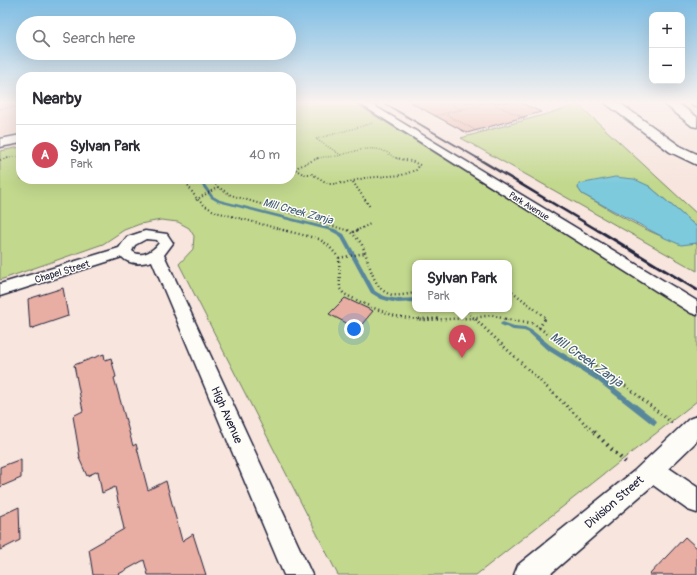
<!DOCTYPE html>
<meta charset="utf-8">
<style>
body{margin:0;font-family:Pangolin,sans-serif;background:#f2f2f3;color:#2b2b33}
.controls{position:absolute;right:12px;top:12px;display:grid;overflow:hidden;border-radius:8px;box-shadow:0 4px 16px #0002}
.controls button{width:36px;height:36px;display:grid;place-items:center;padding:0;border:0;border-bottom:1px solid #e1e1e2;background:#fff;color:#2b2b33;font:20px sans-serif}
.you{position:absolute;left:354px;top:329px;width:14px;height:14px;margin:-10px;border:3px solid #fff;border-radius:50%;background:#1a73e8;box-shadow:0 0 0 6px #1a73e833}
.badge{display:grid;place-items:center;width:26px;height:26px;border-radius:50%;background:#d1495b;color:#fff;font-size:13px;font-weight:700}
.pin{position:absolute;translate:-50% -33px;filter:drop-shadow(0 1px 2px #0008)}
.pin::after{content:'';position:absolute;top:21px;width:14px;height:12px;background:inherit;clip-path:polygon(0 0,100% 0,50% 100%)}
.popup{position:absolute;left:412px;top:260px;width:100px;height:52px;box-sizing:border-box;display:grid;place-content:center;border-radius:8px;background:#fff;filter:drop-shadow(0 1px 3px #0005);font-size:13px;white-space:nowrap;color:#7c7c81}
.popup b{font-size:15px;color:#2b2b33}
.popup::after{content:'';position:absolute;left:50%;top:100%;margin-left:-8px;border:8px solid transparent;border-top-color:#fff}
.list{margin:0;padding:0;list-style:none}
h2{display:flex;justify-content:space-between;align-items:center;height:52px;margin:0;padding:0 16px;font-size:17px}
h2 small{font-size:13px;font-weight:400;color:#7c7c81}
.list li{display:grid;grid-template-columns:26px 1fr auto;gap:12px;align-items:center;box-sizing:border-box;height:60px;padding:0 16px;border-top:1px solid #e1e1e2}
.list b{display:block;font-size:15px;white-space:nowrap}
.list p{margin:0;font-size:13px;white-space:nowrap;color:#7c7c81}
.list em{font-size:13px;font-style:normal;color:#7c7c81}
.icon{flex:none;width:22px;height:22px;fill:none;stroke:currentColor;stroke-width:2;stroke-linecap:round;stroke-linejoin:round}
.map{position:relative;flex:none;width:697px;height:575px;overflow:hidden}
.search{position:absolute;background:#fff;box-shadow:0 4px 16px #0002;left:16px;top:16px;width:280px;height:44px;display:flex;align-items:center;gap:10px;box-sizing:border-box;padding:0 14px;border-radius:22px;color:#7c7c81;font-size:15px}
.panel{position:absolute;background:#fff;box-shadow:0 4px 16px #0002;left:16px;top:72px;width:280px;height:112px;border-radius:16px}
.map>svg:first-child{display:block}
</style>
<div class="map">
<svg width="697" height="575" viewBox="0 0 697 575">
<rect width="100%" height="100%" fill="#f7e5de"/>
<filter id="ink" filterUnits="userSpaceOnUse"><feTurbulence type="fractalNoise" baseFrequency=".025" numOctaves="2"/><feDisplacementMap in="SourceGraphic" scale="8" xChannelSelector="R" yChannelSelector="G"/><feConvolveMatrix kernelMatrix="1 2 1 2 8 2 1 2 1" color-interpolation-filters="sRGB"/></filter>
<g filter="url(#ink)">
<path fill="#f2d4cc" d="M0,102h21v30l-21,4z"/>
<path fill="#c2d88d" stroke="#727d64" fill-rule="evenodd" d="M291,102h62l344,214v85l-221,174h-138l-159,-311 14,-15 1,-13 -5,-8 -11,-6 -17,-2 -21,4 -16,6 -21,14 -103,36v-129l21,-4v32h270zM415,263h94v46h-94z
M579,105l118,109v13l-48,-41 -71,2 4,6c26,14 88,55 115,49v28l-236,-133z"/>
<path fill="#7ecadd" stroke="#59879c" d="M615,177l19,2 15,7 48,41v16l-16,2 -16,-7 -83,-44 -4,-6 1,-4z"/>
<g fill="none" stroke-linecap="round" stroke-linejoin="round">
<path fill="#59879c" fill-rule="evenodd" d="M197,179h4l12,17 7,4 115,29 9,5 4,7 27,50c13,9 24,8 40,7v4l-17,1 -10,-2 -7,-2 -10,-6 -31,-57 -9,-5 -113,-29 -7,-4z
M503,322l11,4 11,1 8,4 17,14 50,31 56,44 1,2 -1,2 -2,1 -2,-1 -56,-44 -50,-31 -17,-16 -5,-2 -11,-1 -12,-5 -1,-1 1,-1z"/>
</g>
<path fill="#e8aea3" stroke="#22223b" d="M410,102h109l22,10 -74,21z
M63,288l5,28 -38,13 -2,-30z
M345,298l28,13 -15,18 -29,-15z
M104,354l1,6 6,-2 5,19 -2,1 19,68 3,-2 12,46 18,-9 16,60 11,-7 13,41h-58l-4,-15 -27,15h-24l-4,-26 35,-20 -9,-42 -13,6 -4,-22 -11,5 -8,-18h1l-7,-42 10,-5 -9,-46z
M21,459v19l-21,9v-20z
M19,507l1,33 -20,10v-34z
M685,537l12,11v27h-48z"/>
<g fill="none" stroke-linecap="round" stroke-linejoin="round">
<g stroke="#22223b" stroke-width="3">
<path id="minor" d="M357,102h11l329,199v14l-6,-2z
M145,231l22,3 6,9 -9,12 148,320h-28l-132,-314c-10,3 -23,4 -30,-4l-122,39v-12l119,-36 8,-11zM146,239l11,1 2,3c-6,8 -18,16 -27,8l3,-6z
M697,416v25l-28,27 28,19v26l-9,-3 -35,-25 -104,90h-35l4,-10 116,-94 55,-52z"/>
</g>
<g stroke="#22223b" stroke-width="3">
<path id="tertiary" d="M21,135v8l-21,4v-8z"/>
</g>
<g stroke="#22223b" stroke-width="3">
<path id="motorway" d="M604,102h14l62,44 17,8v11l-27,-13z
M662,102h14l21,15v10l-5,-1z
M691,102h6v5l-4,-1z"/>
</g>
<path stroke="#22223b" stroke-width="1.5" stroke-dasharray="0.5 2" stroke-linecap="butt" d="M448,102l13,8
M0,109l21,-3
M447,115l32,17 46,-14 -36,-16
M435,116l55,-14
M341,155l-25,-16 57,-16
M3,159l18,-3 -1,-4
M316,159c8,-3 14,-2 21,-3 13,-3 30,-10 44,-6 8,2 11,8 19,9"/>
<path stroke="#22223b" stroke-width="2" stroke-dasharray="1 2.5" stroke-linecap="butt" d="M318,158l-20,9 -2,3 7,4h9l17,10 17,-1 18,-5 38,-3 14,-5 4,-5 -9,-4 -15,-3
M0,160l8,-2
M185,179c9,18 13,24 31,33l71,19
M211,179l7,8 13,8 118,36
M353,182l17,25
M196,200l22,-13
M356,231l14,-7"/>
<path stroke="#22223b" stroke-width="2.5" stroke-dasharray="1 3" stroke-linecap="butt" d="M283,230l36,9 9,6 11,13 1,31 4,5 27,13 24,9 28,4 51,-2 3,2
M348,230c5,4 9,8 13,13 9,16 10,48 32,52 7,1 15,-1 22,-2
M353,232l5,-2
M339,258l26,-5
M509,289l37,29 -2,2
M464,309l10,9 18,-3 16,5"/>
<path stroke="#22223b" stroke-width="3" stroke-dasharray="1 3.5" stroke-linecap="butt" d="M419,319h20
M475,319l120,114
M505,319l27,4 95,64 45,36
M539,328l6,-9"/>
<path stroke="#22223b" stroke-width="4" stroke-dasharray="1.5 4.5" stroke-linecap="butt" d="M594,432l34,33"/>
<use href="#minor" fill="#fdfcf7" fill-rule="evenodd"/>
<use href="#tertiary" fill="#fdfcf7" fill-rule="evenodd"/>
<use href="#motorway" fill="#fdfcf7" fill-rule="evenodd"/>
<path stroke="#22223b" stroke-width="2" d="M382,102l97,57"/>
<path stroke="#22223b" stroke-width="2.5" d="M477,158l122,73"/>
<path stroke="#22223b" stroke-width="3" d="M598,230l99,60"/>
</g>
</g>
<linearGradient id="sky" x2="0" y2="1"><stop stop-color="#7dbde4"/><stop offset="0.56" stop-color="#fbf3f0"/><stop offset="1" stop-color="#fbf3f0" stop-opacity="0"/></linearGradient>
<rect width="697" height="183" fill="url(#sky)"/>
<g text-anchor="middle" stroke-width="3" stroke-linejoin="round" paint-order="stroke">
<g font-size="9" fill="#22223b" stroke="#fdfcf7">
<text transform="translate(529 206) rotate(32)" y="3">Park Avenue</text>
</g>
<g font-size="10" fill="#22223b" stroke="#fdfcf7">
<text transform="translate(62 271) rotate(-17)" y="4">Chapel Street</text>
</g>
<g font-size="11" font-style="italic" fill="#425d74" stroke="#fdfcf7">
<text transform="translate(298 211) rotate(15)" y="4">Mill Creek Zanja</text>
</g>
<g font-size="12" fill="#22223b" stroke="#fdfcf7">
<text transform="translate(227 415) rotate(66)" y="4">High Avenue</text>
<text transform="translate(614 502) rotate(-41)" y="4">Division Street</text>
</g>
<g font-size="13" font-style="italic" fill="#425d74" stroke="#fdfcf7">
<text transform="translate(587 359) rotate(35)" y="5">Mill Creek Zanja</text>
</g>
</g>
</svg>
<div class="controls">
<button>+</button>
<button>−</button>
</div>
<div class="you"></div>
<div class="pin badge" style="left:462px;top:358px">A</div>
<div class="popup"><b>Sylvan Park</b>Park</div>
<div class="search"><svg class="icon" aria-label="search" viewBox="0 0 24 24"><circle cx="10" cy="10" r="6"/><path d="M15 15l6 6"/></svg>Search here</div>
<section class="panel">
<h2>Nearby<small></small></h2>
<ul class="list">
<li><span class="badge">A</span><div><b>Sylvan Park</b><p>Park</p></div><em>40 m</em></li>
</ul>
</section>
</div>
